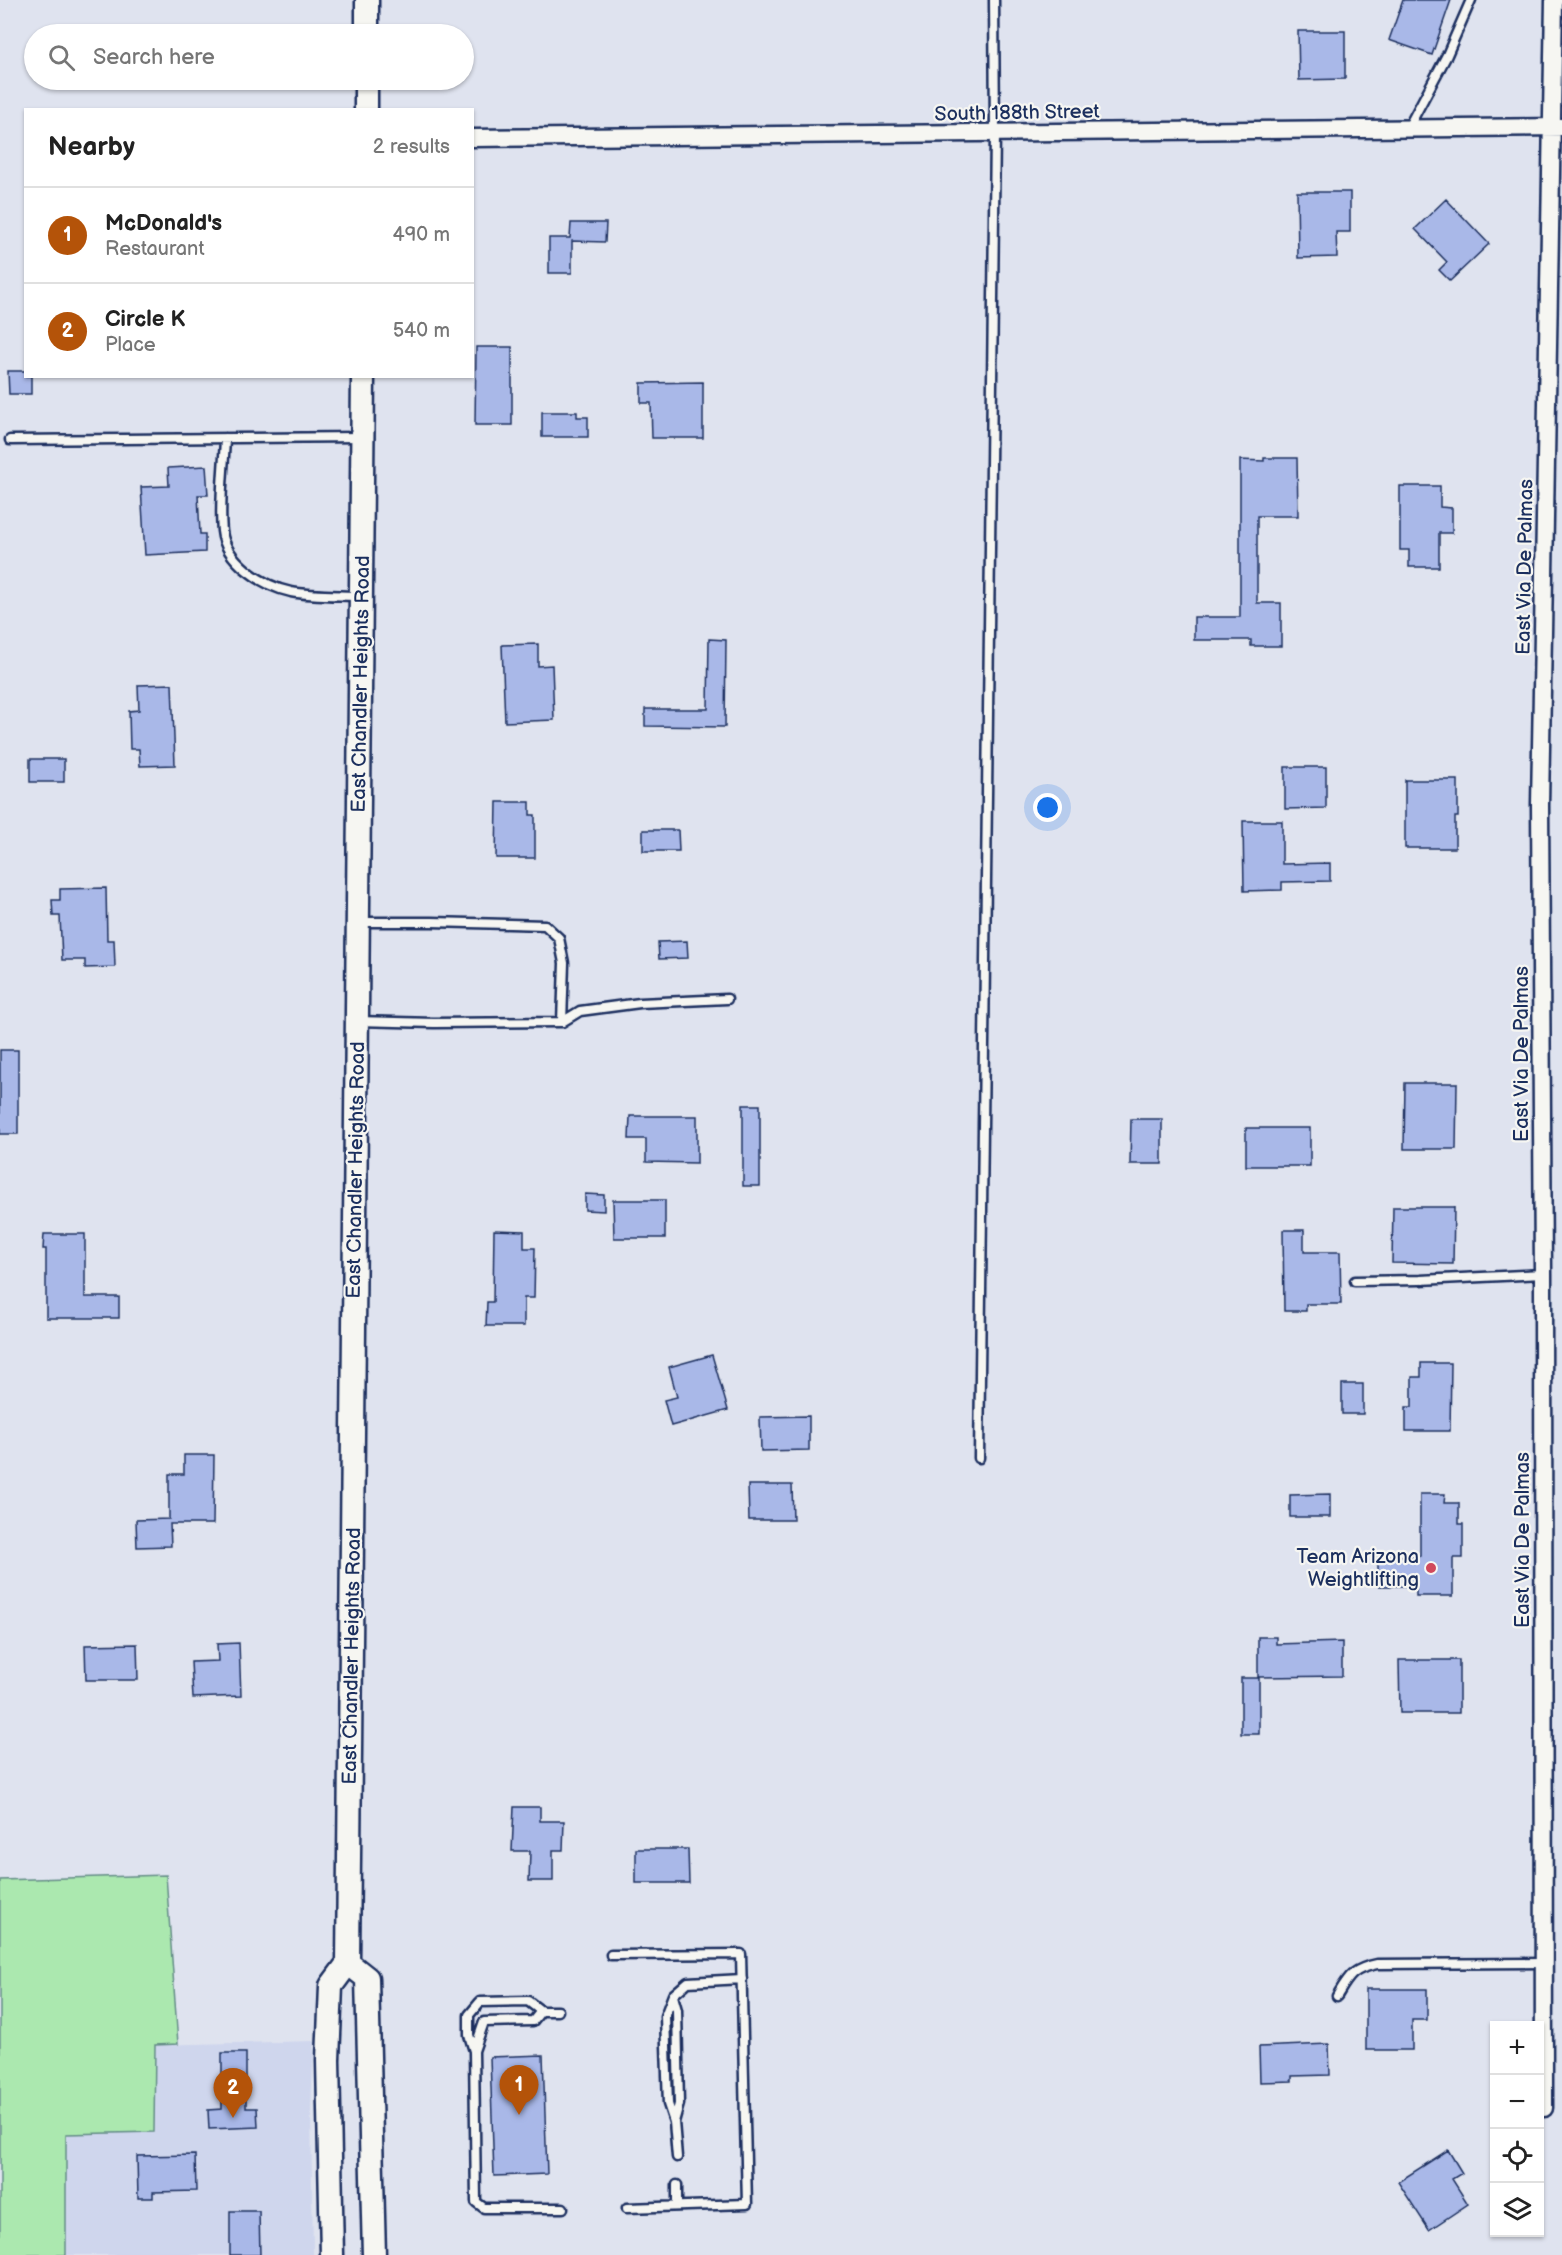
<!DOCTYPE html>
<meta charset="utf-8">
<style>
body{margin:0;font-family:"Balsamiq Sans",sans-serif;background:#f2f2f2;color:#222}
.controls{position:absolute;right:18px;bottom:18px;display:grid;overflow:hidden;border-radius:0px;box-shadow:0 2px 4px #0004}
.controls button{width:54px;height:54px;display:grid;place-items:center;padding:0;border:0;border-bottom:2px solid #e0e0e0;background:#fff;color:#222;font:30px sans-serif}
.you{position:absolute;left:1048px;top:808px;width:21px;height:21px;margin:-15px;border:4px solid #fff;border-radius:50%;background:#1a73e8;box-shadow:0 0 0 9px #1a73e833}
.badge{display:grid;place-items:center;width:39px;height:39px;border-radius:50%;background:#b45309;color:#fff;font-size:20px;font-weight:700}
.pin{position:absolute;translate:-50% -50px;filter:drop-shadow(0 2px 3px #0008)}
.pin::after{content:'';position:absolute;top:32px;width:21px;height:18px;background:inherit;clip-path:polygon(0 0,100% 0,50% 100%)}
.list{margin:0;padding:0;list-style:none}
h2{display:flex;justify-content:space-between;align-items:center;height:78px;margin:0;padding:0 24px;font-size:26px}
h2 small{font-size:20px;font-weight:400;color:#767676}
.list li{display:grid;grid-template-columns:39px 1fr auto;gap:18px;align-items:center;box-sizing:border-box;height:96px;padding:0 24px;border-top:2px solid #e0e0e0}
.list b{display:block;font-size:22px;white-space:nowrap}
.list p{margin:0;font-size:20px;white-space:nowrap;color:#767676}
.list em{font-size:20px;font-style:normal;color:#767676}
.icon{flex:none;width:33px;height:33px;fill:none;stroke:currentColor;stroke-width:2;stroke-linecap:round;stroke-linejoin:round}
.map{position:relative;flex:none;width:1562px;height:2255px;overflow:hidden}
.search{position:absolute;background:#fff;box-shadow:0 2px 4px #0004;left:24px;top:24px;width:450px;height:66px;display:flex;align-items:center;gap:15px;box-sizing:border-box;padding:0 21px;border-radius:33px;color:#767676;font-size:22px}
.panel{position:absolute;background:#fff;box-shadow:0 2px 4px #0004;left:24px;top:108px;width:450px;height:270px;border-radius:0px}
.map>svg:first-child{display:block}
</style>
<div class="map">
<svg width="1562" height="2255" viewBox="0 0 1562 2255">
<rect width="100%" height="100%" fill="#dfe3ef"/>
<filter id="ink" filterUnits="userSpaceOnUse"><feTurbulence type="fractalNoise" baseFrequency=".0167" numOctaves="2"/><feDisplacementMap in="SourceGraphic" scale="12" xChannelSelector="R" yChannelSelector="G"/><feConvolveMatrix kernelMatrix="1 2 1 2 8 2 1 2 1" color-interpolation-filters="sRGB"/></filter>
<g filter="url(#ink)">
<path fill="#cfd6ed" d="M314,2041l-3,67 2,147h-247v-121l89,-89z"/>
<path fill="#abe8af" stroke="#638c86" stroke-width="1.5" d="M166,1875l12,169 -23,1 -1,87 -88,2v121h-66v-375z"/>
<path fill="#a9b8e8" stroke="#1b2f5e" stroke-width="1.5" d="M1403,0h48l-19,55 -43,-15z
M1298,31h47v48l-46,1z
M1297,192h53v40h-14l1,25 -39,1z
M1446,199l43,45 -39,37 -11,-11 8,-8 -32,-33z
M571,223h35l-1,19 -33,-1v32h-23v-35h21z
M476,347h36v78h-37z
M8,371h18v5h5v18h-22z
M703,382v56h-51l-1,-35h-10v-20z
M542,412h35v5h11v20h-46z
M1264,458h33l1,58h-41v87h24v43h-30v-6h-57v-23h46v-157l24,1z
M206,466l2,29h-10l2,39h5v18l-60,3 -4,-68 28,-1 -1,-18z
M1400,486h40v21l12,1v25h-13v34h-30v-17h-9z
M709,639l17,1 -1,87 -80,-1v-17h63z
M538,644v22l14,-1 2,55 -49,2 -3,-77z
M172,684l3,81 -35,1 -1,-17h-9l-1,-38 10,-1 -1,-25z
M30,759h34v23h-34z
M1285,767h41v41l-41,1z
M1405,780h53v37h-3v31h-50z
M497,802h33v13h5v43h-39z
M1243,821h39v43l48,-1v18l-48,1v8l-38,1z
M643,830h35l1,21h-36z
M106,888l1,52h7l1,27 -30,1v-8h-23l-2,-44h-7l-1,-16h8v-11z
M687,941l1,17 -29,1 -1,-17z
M0,1050h18v84h-18z
M1405,1083h52l-1,66h-52z
M743,1105h17v81h-17z
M630,1116h67v47l-51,-1v-23h-17z
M1131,1119h31v45h-32z
M1246,1128h64v38h-64z
M585,1194l19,1v16l-19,-1z
M613,1200h52v38h-51z
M1393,1207h61l-1,57 -61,-1z
M494,1230l30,1v17h11l-1,50h-10v28h-38l1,-24h6z
M1283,1230h21v22h36l1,52h-35v7h-22z
M44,1234h41v63h34v21h-73v-69h-3z
M712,1355l16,55 -57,16 -7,-26 13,-3 -8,-30z
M1421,1363h30l-1,68h-44v-24h6v-30h9z
M1342,1384h21v30h-21z
M809,1416v34l-48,1 -1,-34z
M184,1455h30l-1,69h-43l1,22 -34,1 -1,-27 33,-1v-45h15z
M748,1485h44l1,35h-44z
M1330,1494v23h-40v-22z
M1420,1494h25l-1,9h15v21h4v34h-10v38h-37v-10h-38v-30h42z
M1258,1637h18v7l66,-2v34l-84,1z
M239,1643l2,53 -48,2 -2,-36 27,-1 -1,-17z
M137,1644l1,36h-52l-1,-35z
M1399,1660h60v53h-59z
M1241,1678h18v56h-18z
M514,1807h26v14h24l-1,29h-10v31h-24l1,-30h-18z
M636,1849h52l1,34h-53z
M1366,1989h61v31h-15v30h-46z
M1329,2044l1,31 -38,1v5l-32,1 -1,-35z
M222,2053h24v55h11l1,19 -49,2 -1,-19 14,-1z
M543,2055l4,119 -53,2 -4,-119z
M1448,2150l14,23 -10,6 16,25 -39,26 -31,-48z
M195,2155l1,36 -43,1v6h-15l-1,-42z
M230,2211h29l1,44h-30z"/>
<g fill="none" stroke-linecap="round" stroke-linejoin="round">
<g stroke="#1b2f5e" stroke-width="13">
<path id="service" d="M1408,128l39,-73 24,-55
M225,438c-1,29 -6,65 -3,93 3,30 41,55 69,61 22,4 46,3 69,4
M10,440l352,-3
M360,922h72l113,3 14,13 5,25 -2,59
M357,1021l77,2 128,-1 18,-11 60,-8 87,-4
M1355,1281l65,-1 123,-6
M979,1458l16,-1325 -1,-133
M611,1955l130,-1 6,250 -120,4
M673,1996l4,14 2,94 -5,18
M1337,1996c12,-20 15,-27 40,-32l167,-1
M541,2011l-8,10 -49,1 -10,29 2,151 8,6h79
M474,2051l-5,-16v-20l11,-13 48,-1 13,10h17
M677,2157l-3,-35 -6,-18 -3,-88 8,-21 15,-13 54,-3
M677,2185v21"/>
</g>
<g stroke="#1b2f5e" stroke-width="21">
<path id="minor" d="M472,138l1090,-11
M1544,2108l-1,-834 -3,-469 14,-805"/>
</g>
<g stroke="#1b2f5e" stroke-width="27">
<path id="secondary" d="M367,34v-34
M366,110v-30
M348,1963l19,15 7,277
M332,2255l-4,-195 3,-74 17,-23 15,-1587"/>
</g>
<use href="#service" stroke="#f6f6f2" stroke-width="8"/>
<use href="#minor" stroke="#f6f6f2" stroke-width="16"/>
<use href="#secondary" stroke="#f6f6f2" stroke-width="22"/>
</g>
</g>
<circle fill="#d1495b" stroke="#f6f6f2" stroke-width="2" cx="1431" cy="1568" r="6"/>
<g text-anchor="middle" stroke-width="4.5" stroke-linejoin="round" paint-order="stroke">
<g font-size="20" fill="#1b2f5e" stroke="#f6f6f2">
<text transform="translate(1017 112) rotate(-1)" y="7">South 188th Street</text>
<text transform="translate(1524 567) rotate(-89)" y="7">East Via De Palmas</text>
<text transform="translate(360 684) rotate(-89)" y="7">East Chandler Heights Road</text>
<text transform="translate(1521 1054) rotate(-90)" y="7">East Via De Palmas</text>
<text transform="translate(355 1170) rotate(-89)" y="7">East Chandler Heights Road</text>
<text transform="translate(1522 1540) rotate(-90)" y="7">East Via De Palmas</text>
<text transform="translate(351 1656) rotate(-89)" y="7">East Chandler Heights Road</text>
</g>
<g font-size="20" fill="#1b2f5e" stroke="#f6f6f2" text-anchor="end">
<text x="1419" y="1563">Team Arizona<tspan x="1419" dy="23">Weightlifting</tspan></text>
</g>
</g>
</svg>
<div class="controls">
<button>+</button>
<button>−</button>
<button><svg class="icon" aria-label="locate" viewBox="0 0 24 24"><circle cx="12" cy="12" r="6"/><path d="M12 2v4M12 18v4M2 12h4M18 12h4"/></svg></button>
<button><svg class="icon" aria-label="layers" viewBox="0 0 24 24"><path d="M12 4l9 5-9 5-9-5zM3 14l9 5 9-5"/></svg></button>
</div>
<div class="you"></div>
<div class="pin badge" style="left:519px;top:2115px">1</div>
<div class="pin badge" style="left:233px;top:2118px">2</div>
<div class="search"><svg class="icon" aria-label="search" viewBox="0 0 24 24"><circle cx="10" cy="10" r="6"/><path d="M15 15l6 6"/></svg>Search here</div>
<section class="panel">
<h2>Nearby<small>2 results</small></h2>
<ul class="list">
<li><span class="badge">1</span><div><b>McDonald's</b><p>Restaurant</p></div><em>490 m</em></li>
<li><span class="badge">2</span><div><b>Circle K</b><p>Place</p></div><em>540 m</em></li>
</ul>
</section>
</div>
